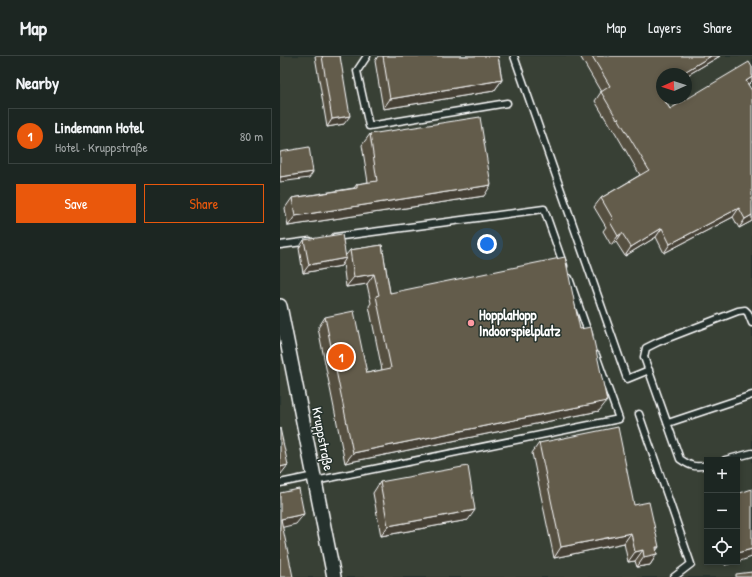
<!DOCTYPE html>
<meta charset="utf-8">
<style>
body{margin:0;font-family:"Patrick Hand",sans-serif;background:#29322f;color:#f1f3f6}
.controls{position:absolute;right:12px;bottom:12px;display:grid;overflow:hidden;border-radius:0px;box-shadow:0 2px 6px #0003}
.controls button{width:36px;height:36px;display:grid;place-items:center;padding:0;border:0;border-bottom:1px solid #3a4340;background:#1c2622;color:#f1f3f6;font:20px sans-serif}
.compass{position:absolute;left:376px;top:12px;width:36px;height:36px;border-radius:50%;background:#1c2622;box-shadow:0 2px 6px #0003;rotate:267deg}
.you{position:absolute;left:207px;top:188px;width:14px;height:14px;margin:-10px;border:3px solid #fff;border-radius:50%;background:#1a73e8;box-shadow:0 0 0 6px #1a73e833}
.badge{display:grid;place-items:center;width:26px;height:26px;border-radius:50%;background:#ea580c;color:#fff;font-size:13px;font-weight:700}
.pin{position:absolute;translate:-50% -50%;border:2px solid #fff;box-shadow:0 1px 4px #0006}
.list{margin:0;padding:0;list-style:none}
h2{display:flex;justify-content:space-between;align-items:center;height:52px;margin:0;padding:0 16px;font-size:17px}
h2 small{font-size:13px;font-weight:400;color:#a0a5a5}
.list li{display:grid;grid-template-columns:26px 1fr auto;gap:12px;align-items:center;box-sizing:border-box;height:56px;margin:0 8px 8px;padding:0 8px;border:1px solid #3a4340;border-radius:0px}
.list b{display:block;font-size:15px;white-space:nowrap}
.list p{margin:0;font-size:13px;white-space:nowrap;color:#a0a5a5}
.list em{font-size:13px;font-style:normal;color:#a0a5a5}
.actions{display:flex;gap:8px;padding:12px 16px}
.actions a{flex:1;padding:9px 0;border:1px solid #ea580c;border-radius:0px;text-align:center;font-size:14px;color:#ea580c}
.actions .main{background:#ea580c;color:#fff}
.icon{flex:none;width:22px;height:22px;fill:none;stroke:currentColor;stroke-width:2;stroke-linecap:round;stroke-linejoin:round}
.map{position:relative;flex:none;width:472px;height:521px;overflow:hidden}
header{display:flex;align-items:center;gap:24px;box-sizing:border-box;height:56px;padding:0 20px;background:#1c2622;border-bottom:1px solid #3a4340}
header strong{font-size:19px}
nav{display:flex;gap:22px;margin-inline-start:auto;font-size:14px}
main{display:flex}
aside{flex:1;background:#1c2622}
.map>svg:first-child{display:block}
</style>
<header>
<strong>Map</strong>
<nav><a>Map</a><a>Layers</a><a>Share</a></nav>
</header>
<main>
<aside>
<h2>Nearby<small></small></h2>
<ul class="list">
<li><span class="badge">1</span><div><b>Lindemann Hotel</b><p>Hotel · Kruppstraße</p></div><em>80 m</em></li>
</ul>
<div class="actions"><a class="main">Save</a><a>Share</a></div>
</aside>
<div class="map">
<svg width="472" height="521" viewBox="0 0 472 521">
<rect width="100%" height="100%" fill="#26332d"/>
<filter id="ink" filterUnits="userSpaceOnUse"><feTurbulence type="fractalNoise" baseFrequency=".025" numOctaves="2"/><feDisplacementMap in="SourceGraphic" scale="8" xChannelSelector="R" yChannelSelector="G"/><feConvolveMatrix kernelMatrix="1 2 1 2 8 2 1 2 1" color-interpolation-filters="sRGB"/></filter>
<g filter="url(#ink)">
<path fill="#383f36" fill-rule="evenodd" d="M0,0h472v521h-472zM382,18h24v24h-24zM427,404h30v102h-30z"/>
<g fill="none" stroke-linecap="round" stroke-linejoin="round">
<g stroke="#fff" stroke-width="9">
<path id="service" d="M87,0l-10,15 12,55 138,-23
M234,0l113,323 22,-9
M55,181l209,-28 20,57
M0,189l30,-4
M289,222l20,57
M359,358l52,150 -17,13
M388,367l84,-28
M445,404l27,-7
M427,409c-12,3 -17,1 -27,-6l-36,-102 2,-9 12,-6 80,-31 7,-1 3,3 4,10
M35,425l304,-62 -23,-64
M0,427l34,-7"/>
</g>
<g stroke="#fff" stroke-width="16">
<path id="minor" d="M0,250l54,271"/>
</g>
<use href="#service" stroke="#26332d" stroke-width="6"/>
<use href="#minor" stroke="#26332d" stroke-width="13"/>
</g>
<path fill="#554f41" stroke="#fff" d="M35,0h25l4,68 -17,3z
M98,0h120l4,24 -8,11 -111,18 -8,-48z
M300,0h140l-34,20v-2l-26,18 10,17 82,-42v14l-4,4 4,136 -13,7 -6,-11 -69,36 -8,-16 -31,19 -9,-14 -5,3 -8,-14 3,-4 -12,-20 7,-9 39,-23 -28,-48 -1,1 -16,-27 6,-9z
M90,78l114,62 -196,30 -3,-18 7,-10 62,-10 3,-4 11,-2 -6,-37z
M24,184l42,15 4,-5 32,-5 8,48 190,36 19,82 -254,52 -27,-135 7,-11 42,56 15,-3 -13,-64 2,-3 -4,-19 -21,3 -3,-24 -2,3 -38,7 -4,-25z
M259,387l120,104 -3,3 1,4 -7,11 -13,2 -2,-6 -7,1 -4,-19 -70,15 -22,-105z
M100,426l88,38 -87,16 -8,-43z
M444,506h12l-11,3z"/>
<path fill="#454035" stroke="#fff" d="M431,0h9l-34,20v-2h-5z
M472,21v4l-2,2 -10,7 6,-9z
M222,24l-8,11 -111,18 7,-10z
M382,29v6l-11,6 7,-9z
M70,60l-6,8 -17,3 5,-8z
M33,116l-4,6 -29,4v-5z
M211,129l-7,11 -196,30 7,-10z
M459,152l-6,9 -69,36 6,-9z
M472,159v6l-13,7 6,-9z
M382,172l-6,9 -31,19 6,-9z
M342,177l-6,9 -5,3 7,-9z
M66,202l-5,8 -38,7 6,-8z
M94,218l-7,10 -21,3 8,-10z
M327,345l-8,10 -254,52 8,-10z
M8,409l-7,9 -1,1v-8z
M195,454l-7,10 -87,16 7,-10z
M24,458l-8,10 -16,4 1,-9z
M351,477l-7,10 -70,15 7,-11z
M376,491h3l-6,8 4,-1 -7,11 -13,2 7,-10z
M472,493v8l-15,5v-9z
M363,494l-8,11 -7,1 7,-10z
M447,506h9l-11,3z"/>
<path fill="#635c4c" stroke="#fff" d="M42,0h18l10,60 -18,3z
M103,0h115l4,24 -112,19z
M312,0h119l-30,18h-19v11l-4,3 4,8v2h1l7,11 79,-47 3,5v10l-6,4 6,10v124l-7,4 -6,-11 -69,36 -8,-16 -31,19 -9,-14 -4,3 -8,-14 3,-3 -12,-21 48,-28 -31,-52 -1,1 -16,-27 9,-6z
M200,61l11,68 -196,31 -3,-18 65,-10v-4l20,-3 -7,-47z
M29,91l4,25 -33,5v-25z
M62,178l4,24 -37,7 -5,-25z
M102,189l8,48 175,-36 15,72 11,-2 16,74 -254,52 -28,-136 29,-6 13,62 24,-5 -15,-72 3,-1 -5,-21 -20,3 -4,-27z
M338,371l16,78 15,-3 10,45h-3l1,7 -13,3 -1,-7 -8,2 -4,-19 -70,14 -22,-104z
M0,372l8,37 -8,2z
M188,410l7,44 -87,16 -8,-44z
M19,433l5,25 -23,5 12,58h-13v-84z
M472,433v60l-15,4v-59z
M472,516v5h-16v-3z"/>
</g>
<circle fill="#ff9aa2" stroke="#26332d" stroke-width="1.5" cx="191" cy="267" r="4"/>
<g text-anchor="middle" stroke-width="3" stroke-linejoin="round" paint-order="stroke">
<g font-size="14" font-weight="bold" fill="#fff" stroke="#26332d" text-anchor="start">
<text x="199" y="264">HopplaHopp<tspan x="199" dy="16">Indoorspielplatz</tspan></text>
</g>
<g font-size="14" fill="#fff" stroke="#26332d">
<text transform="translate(43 383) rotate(79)" y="5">Kruppstraße</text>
</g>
</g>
</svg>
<div class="controls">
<button>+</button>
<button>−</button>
<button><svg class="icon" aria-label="locate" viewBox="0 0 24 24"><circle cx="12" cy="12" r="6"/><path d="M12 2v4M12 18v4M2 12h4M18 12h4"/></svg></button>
</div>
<svg class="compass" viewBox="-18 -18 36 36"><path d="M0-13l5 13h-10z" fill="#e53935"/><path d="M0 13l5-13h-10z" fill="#a0a5a5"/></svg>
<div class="you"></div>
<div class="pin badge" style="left:61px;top:301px">1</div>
</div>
</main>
